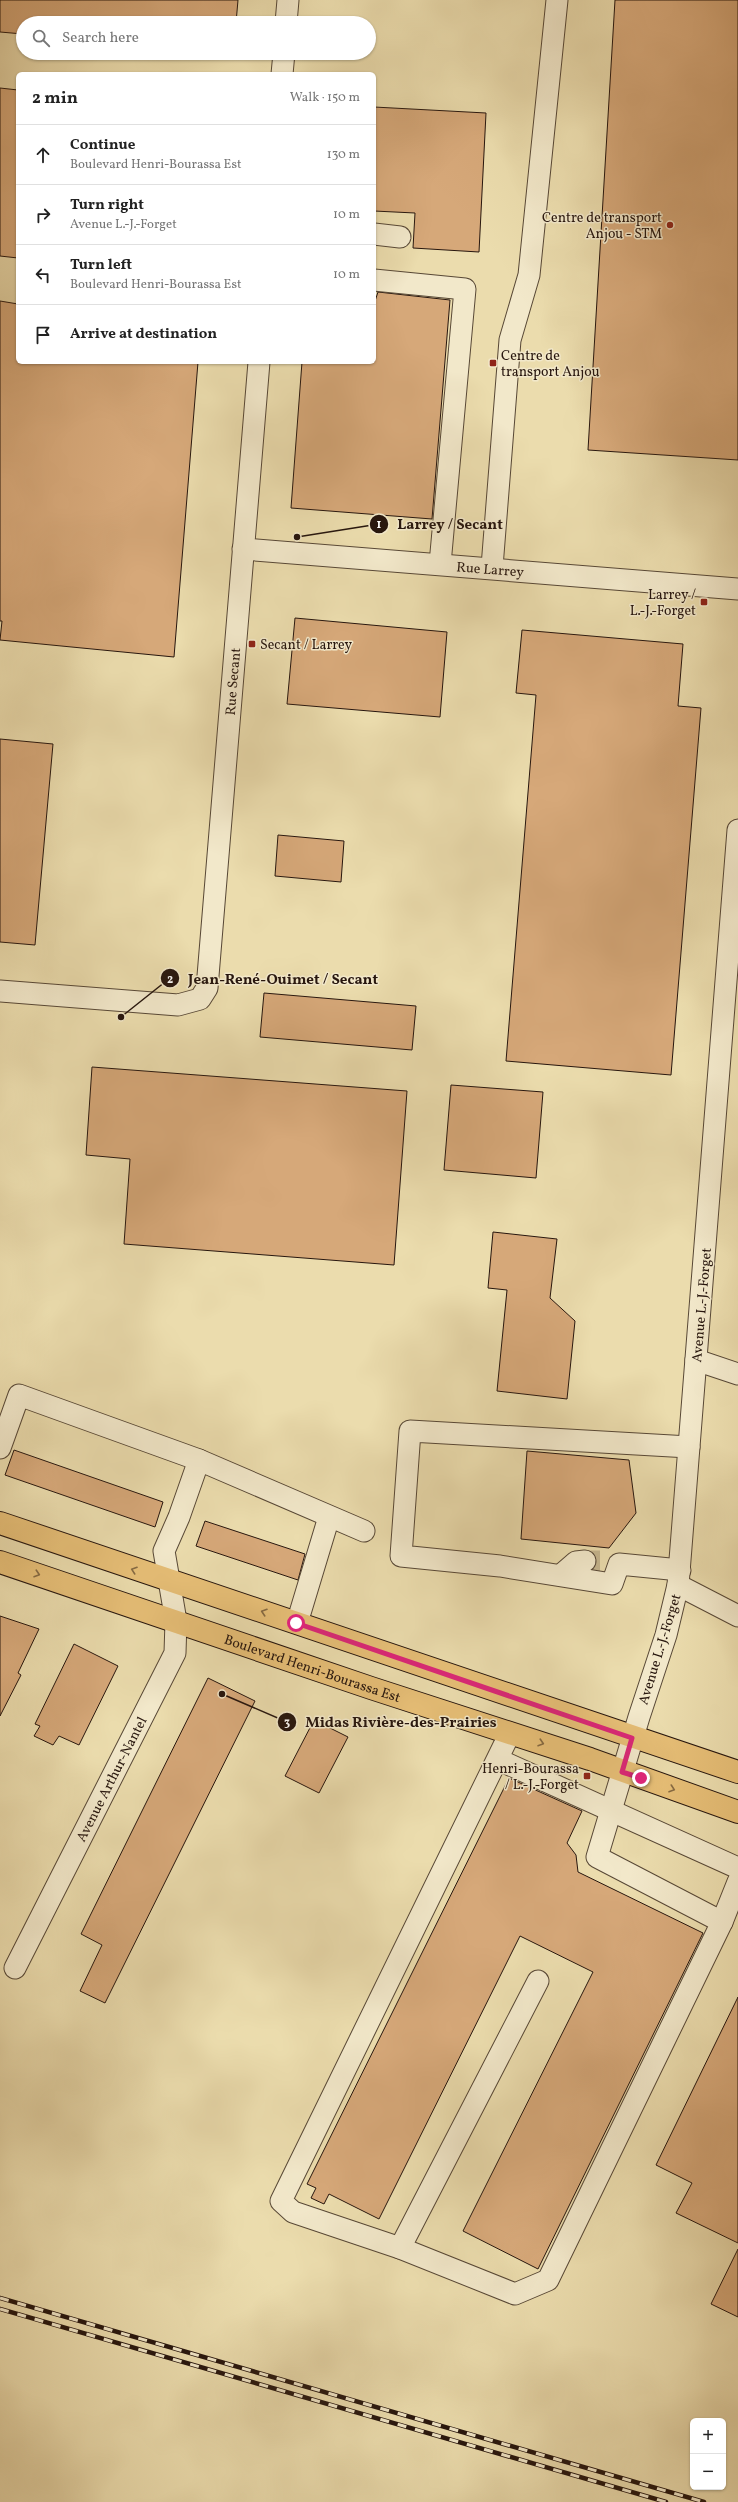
<!DOCTYPE html>
<meta charset="utf-8">
<style>
body{margin:0;font-family:Vollkorn,serif;background:#f2f2f2;color:#222}
.controls{position:absolute;right:12px;bottom:12px;display:grid;overflow:hidden;border-radius:6px;box-shadow:0 1px 3px #0004}
.controls button{width:36px;height:36px;display:grid;place-items:center;padding:0;border:0;border-bottom:1px solid #e0e0e0;background:#fff;color:#222;font:20px sans-serif}
.stop{position:absolute;width:12px;height:12px;margin:-9px;border:3px solid #db2777;border-radius:50%;background:#fff}
.stop.end{background:#db2777;border-color:#fff;box-shadow:0 1px 4px #0008}
.list{margin:0;padding:0;list-style:none}
h2{display:flex;justify-content:space-between;align-items:center;height:52px;margin:0;padding:0 16px;font-size:17px}
h2 small{font-size:13px;font-weight:400;color:#767676}
.list li{display:grid;grid-template-columns:26px 1fr auto;gap:12px;align-items:center;box-sizing:border-box;height:60px;padding:0 16px;border-top:1px solid #e0e0e0}
.list b{display:block;font-size:15px;white-space:nowrap}
.list p{margin:0;font-size:13px;white-space:nowrap;color:#767676}
.list em{font-size:13px;font-style:normal;color:#767676}
.icon{flex:none;width:22px;height:22px;fill:none;stroke:currentColor;stroke-width:2;stroke-linecap:round;stroke-linejoin:round}
.map{position:relative;flex:none;width:738px;height:2502px;overflow:hidden}
.search{position:absolute;background:#fff;box-shadow:0 1px 3px #0004;left:16px;top:16px;width:360px;height:44px;display:flex;align-items:center;gap:10px;box-sizing:border-box;padding:0 14px;border-radius:22px;color:#767676;font-size:15px}
.panel{position:absolute;background:#fff;box-shadow:0 1px 3px #0004;left:16px;top:72px;width:360px;height:292px;border-radius:6px}
.map>svg:first-child{display:block}
</style>
<div class="map">
<svg width="738" height="2502" viewBox="0 0 738 2502">
<rect width="100%" height="100%" fill="#ebdcad"/>
<filter id="stains"><feTurbulence type="fractalNoise" baseFrequency=".005" numOctaves="4"/><feColorMatrix values="0 0 0 0 .2 0 0 0 0 .09 0 0 0 0 .02 0 0 0 .5 -.17"/></filter>
<radialGradient id="worn" r=".72"><stop offset=".6" stop-color="#630" stop-opacity="0"/><stop offset="1" stop-color="#630" stop-opacity=".3"/></radialGradient>
<path fill="#d6a879" stroke="#27160e" d="M0,0h238l-2,23h-213v11l-23,-2z
M615,0h123v460l-150,-10z
M0,88l18,2v168l-18,-2z
M374,107l112,6 -7,139 -66,-4 2,-35 -41,-2z
M378,292l72,8 -18,219 -141,-11 11,-146h72v-58z
M0,301l18,3v58h180l-24,295 -174,-17 2,-19h-2z
M295,618l152,14 -7,85 -153,-13z
M522,630l161,14 -5,62 23,2 -30,367 -165,-14 30,-366 -20,-2z
M0,739l53,5 -18,201 -35,-3z
M278,835l66,6 -3,41 -66,-6z
M264,993l152,13 -4,44 -152,-13z
M92,1067l315,24 -13,174 -270,-21 6,-85 -44,-4z
M451,1085l92,7 -7,86 -92,-8z
M493,1232l64,7 -7,59 25,23 -8,78 -70,-8 10,-101 -19,-2z
M14,1450l149,52 -8,25 -150,-52z
M527,1451l102,9 7,53 -27,35 -88,-9z
M205,1521l100,33 -7,26 -102,-34z
M0,1616l39,13 -21,44 3,2 -21,41z
M74,1644l44,22 -39,79 -20,-9 -6,9 -19,-9 6,-10 -5,-2z
M208,1678l47,23 -150,302 -25,-12 22,-46 -21,-11z
M314,1720l34,17 -29,56 -34,-17z
M509,1778l73,33 -15,32 9,12 2,17 125,61 -165,336 -75,-38 130,-259 -73,-36 -141,283 -50,-25 -5,10 -13,-6 5,-10 -9,-4z
M738,1997v246l-62,-30 16,-30 -36,-18z
M738,2249v68l-27,-13z"/>
<g fill="none" stroke-linecap="round" stroke-linejoin="round">
<path stroke="#c4b48d" stroke-width="21" stroke-dasharray="21 10" stroke-linecap="butt" d="M585,1561h15"/>
<g stroke="#584836" stroke-width="23">
<g id="minor">
<path d="M286,23l2,-23"/>
<path d="M282,74l2,-21"/>
<path d="M374,234l26,3"/>
<path d="M374,280l91,9 -25,275"/>
<path id="s1" d="M243,549l495,40"/>
<path d="M492,567l18,-227 19,-65 28,-275"/>
<path d="M738,830l-60,755 -12,50 -27,82 -42,140 125,65 16,-40"/>
<path id="s2" d="M0,991l178,14 22,-6 7,-11 52,-626"/>
<path d="M696,1360l42,14"/>
<path d="M0,1448l19,-53 180,65 -20,57 -15,34 12,70 -1,32 -160,315"/>
<path d="M199,1460l165,71"/>
<path d="M680,1570l-61,-6 -7,20 -112,-18 -99,-10 9,-125 279,16"/>
<path d="M561,1575l15,-13 9,-1"/>
<path d="M678,1585l60,31"/>
<path d="M297,1623l32,-106"/>
<path d="M510,1733l-229,468 12,11 107,36 115,46 33,-14 174,-358"/>
<path d="M499,1760l239,108"/>
<path d="M400,2248l138,-267"/>
</g>
</g>
<g stroke="#27160e" stroke-width="24">
<g id="major">
<path d="M0,1523l738,249"/>
<path id="s3" d="M0,1562l371,126 219,71 148,53"/>
</g>
</g>
<use href="#minor" stroke="#f2e8ca" stroke-width="21"/>
<use href="#major" stroke="#e6be76" stroke-width="22"/>
<g stroke="#27160e" stroke-width="4.5">
<path id="rail" d="M0,2298l704,204
M0,2309l666,193"/>
</g>
<use href="#rail" stroke="#f2e8ca" stroke-width="3" stroke-dasharray="9" stroke-linecap="butt"/>
</g>
<defs><path id="oneway-chevron" d="M-2-3.5L2.5 0L-2 3.5" fill="none" stroke-width="1.6" stroke-linecap="round" stroke-linejoin="round"/></defs>
<g stroke="#866a42">
<use href="#oneway-chevron" transform="translate(134 1570) rotate(-161)"/>
<use href="#oneway-chevron" transform="translate(37 1574) rotate(18)"/>
<use href="#oneway-chevron" transform="translate(264 1612) rotate(-162)"/>
<use href="#oneway-chevron" transform="translate(541 1743) rotate(18)"/>
<use href="#oneway-chevron" transform="translate(672 1789) rotate(19)"/>
</g>
<g fill="none" stroke-linecap="round" stroke-linejoin="round">
<path stroke="#db2777" stroke-width="5" d="M296,1623l336,115 -10,34 19,6"/>
</g>
<g fill="#8f2418" stroke="#f2e8ca" stroke-width="1.5">
<circle cx="670" cy="225" r="4"/>
<rect x="489" y="359" width="8" height="8" rx="2"/>
<rect x="700" y="598" width="8" height="8" rx="2"/>
<rect x="248" y="640" width="8" height="8" rx="2"/>
<rect x="583" y="1772" width="8" height="8" rx="2"/>
</g>
<g text-anchor="middle" stroke-width="3" stroke-linejoin="round" paint-order="stroke">
<g font-size="14" fill="#27160e" stroke="#f2e8ca" text-anchor="end">
<text x="662" y="222">Centre de transport<tspan x="662" dy="16">Anjou - STM</tspan></text>
<text x="501" y="360" text-anchor="start">Centre de<tspan x="501" dy="16">transport Anjou</tspan></text>
<text x="696" y="599">Larrey /<tspan x="696" dy="16">L.-J.-Forget</tspan></text>
<text x="260" y="649" text-anchor="start">Secant / Larrey</text>
<text x="579" y="1773">Henri-Bourassa<tspan x="579" dy="16">/ L.-J.-Forget</tspan></text>
</g>
<g font-size="14" fill="#27160e" stroke="#f2e8ca">
<text dy="5" stroke="none"><textPath href="#s1" startOffset="248">Rue Larrey</textPath></text>
<text dy="5" stroke="none"><textPath href="#s2" startOffset="522">Rue Secant</textPath></text>
<text transform="translate(701 1305) rotate(-85)" y="5">Avenue L.-J.-Forget</text>
<text transform="translate(659 1649) rotate(-73)" y="5">Avenue L.-J.-Forget</text>
<text dy="5" stroke="none"><textPath href="#s3" startOffset="330">Boulevard Henri-Bourassa Est</textPath></text>
<text transform="translate(111 1779) rotate(-63)" y="5">Avenue Arthur-Nantel</text>
</g>
</g>
<path fill="none" stroke="#27160e" stroke-width="1.5" d="M297 537L379 524M121 1017L170 978M222 1694L287 1722"/>
<g fill="#27160e" stroke="#f2e8ca" stroke-width="1.5">
<circle cx="297" cy="537" r="4"/>
<circle cx="121" cy="1017" r="4"/>
<circle cx="222" cy="1694" r="4"/>
<circle cx="379" cy="524" r="10"/>
<circle cx="170" cy="978" r="10"/>
<circle cx="287" cy="1722" r="10"/>
</g>
<g font-size="12" text-anchor="middle" font-weight="bold" fill="#fff">
<text x="379" y="528">1</text>
<text x="170" y="983">2</text>
<text x="287" y="1726">3</text>
</g>
<g font-size="15" text-anchor="middle" font-weight="bold" fill="#27160e" stroke="#f2e8ca" stroke-width="3" stroke-linejoin="round" paint-order="stroke">
<text x="450" y="529">Larrey / Secant</text>
<text x="283" y="984">Jean-René-Ouimet / Secant</text>
<text x="401" y="1727">Midas Rivière-des-Prairies</text>
</g>
<rect width="100%" height="100%" filter="url(#stains)"/>
<rect width="100%" height="100%" fill="url(#worn)"/>
</svg>
<div class="controls">
<button>+</button>
<button>−</button>
</div>
<div class="stop" style="left:296px;top:1623px"></div>
<div class="stop end" style="left:641px;top:1778px"></div>
<div class="search"><svg class="icon" aria-label="search" viewBox="0 0 24 24"><circle cx="10" cy="10" r="6"/><path d="M15 15l6 6"/></svg>Search here</div>
<section class="panel">
<h2>2 min<small>Walk · 150 m</small></h2>
<ul class="list">
<li><svg class="icon" aria-label="ahead" viewBox="0 0 24 24"><path d="M12 20V5M6 11l6-6 6 6"/></svg><div><b>Continue</b><p>Boulevard Henri-Bourassa Est</p></div><em>130 m</em></li>
<li><svg class="icon" aria-label="right" viewBox="0 0 24 24"><path d="M7 20v-9h11M14 6l5 5-5 5"/></svg><div><b>Turn right</b><p>Avenue L.-J.-Forget</p></div><em>10 m</em></li>
<li><svg class="icon" aria-label="left" viewBox="0 0 24 24"><path d="M17 20v-9H6M10 6l-5 5 5 5"/></svg><div><b>Turn left</b><p>Boulevard Henri-Bourassa Est</p></div><em>10 m</em></li>
<li><svg class="icon" aria-label="arrive" viewBox="0 0 24 24"><path d="M6 21V4h12l-3 4 3 4H6"/></svg><div><b>Arrive at destination</b></div></li>
</ul>
</section>
</div>
